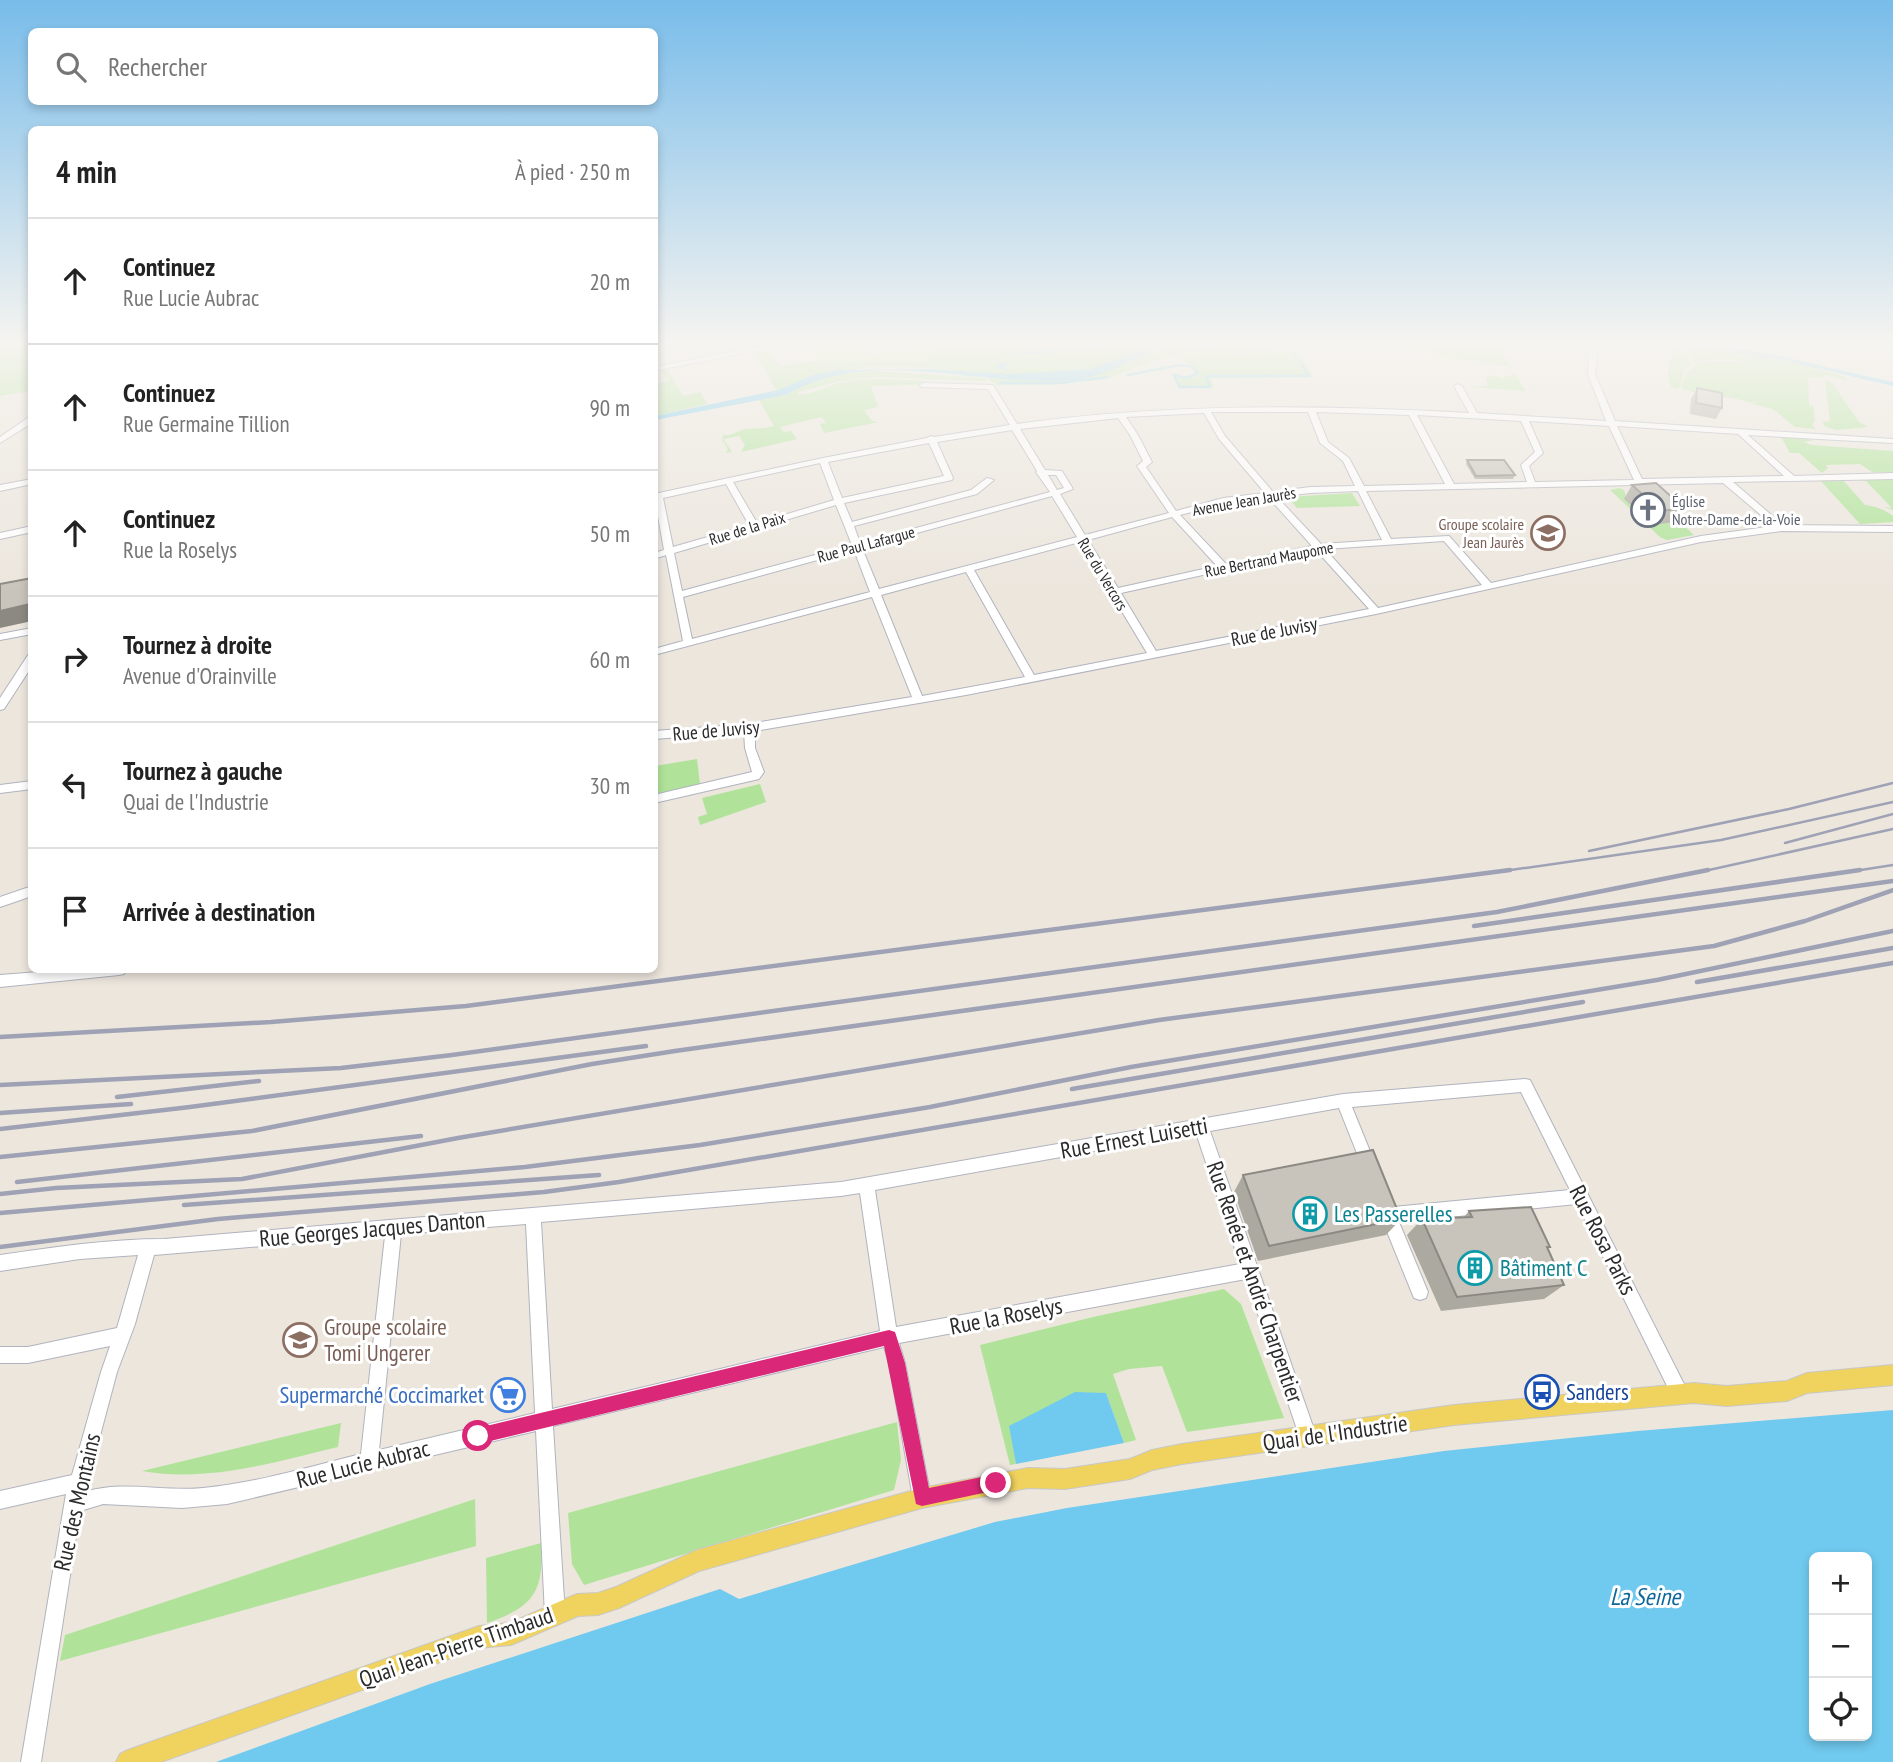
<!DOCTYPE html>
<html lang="fr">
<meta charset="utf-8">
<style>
body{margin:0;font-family:"PT Sans Narrow",sans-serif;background:#f2f2f2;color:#222}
.controls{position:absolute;right:21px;bottom:21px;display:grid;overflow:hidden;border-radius:10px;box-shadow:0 4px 10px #0003}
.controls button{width:63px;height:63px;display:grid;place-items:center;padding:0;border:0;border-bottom:2px solid #e0e0e0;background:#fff;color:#222;font:35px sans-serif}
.stop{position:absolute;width:21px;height:21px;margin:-16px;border:5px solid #db2777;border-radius:50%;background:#fff}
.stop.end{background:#db2777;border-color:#fff;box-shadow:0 2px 7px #0008}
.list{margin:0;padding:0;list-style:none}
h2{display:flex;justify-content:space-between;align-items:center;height:91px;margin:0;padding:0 28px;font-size:30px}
h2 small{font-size:23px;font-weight:400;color:#767676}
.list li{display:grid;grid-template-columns:46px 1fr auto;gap:21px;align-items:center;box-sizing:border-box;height:126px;padding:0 28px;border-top:2px solid #e0e0e0}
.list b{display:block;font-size:26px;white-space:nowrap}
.list p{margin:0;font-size:23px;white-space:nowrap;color:#767676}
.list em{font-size:23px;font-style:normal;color:#767676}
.icon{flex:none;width:38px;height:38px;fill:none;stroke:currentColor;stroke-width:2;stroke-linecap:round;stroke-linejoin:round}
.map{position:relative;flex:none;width:1893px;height:1762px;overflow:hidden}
.search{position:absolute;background:#fff;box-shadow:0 4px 10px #0003;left:28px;top:28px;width:630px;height:77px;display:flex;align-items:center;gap:18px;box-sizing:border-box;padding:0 24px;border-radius:10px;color:#767676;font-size:26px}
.panel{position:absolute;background:#fff;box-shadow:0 4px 10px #0003;left:28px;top:126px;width:630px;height:847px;border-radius:10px}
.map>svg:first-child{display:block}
</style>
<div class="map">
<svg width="1893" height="1762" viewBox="0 0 1893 1762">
<rect width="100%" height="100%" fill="#ece6dd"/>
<path fill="#b0e399" d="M0,345h31v46l-31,5z
M928,345h224c-21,7 -39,18 -60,24 -74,19 -154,-9 -229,-1 -31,4 -59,12 -87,22l-21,-37 13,-2 13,15 37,-6 2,5 113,-14z
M1174,345l22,3 138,-3 -66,6 -89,3 -30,8 -42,17 -56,6h-54l-10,-7 48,3 52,-3z
M1392,345h107l12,23 -20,-6 -3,3 -12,-4h-19l-1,-3 -16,-1 -7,-6c-14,0 -25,-4 -40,-3z
M1676,346l7,2 8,14 -6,8h-3l2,1 -4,17 -4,1 -6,-3c-4,-15 -2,-27 6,-40z
M1696,346l90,15 58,15 3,5 -22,-6 -1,3 -11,-1 -2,-4v4h-3l1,28 4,1 2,15 -3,4 4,4 -21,-2 -22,-18 -20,-5 4,-3 -6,2c-20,-7 -45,-7 -69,-14 4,-35 34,-28 61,-27 -16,-5 -35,-2 -50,1l-4,-11z
M1297,351l16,26 -102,1 3,9 -36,1 -7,-15 -6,-2 18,5 12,-2 -16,-18z
M668,370l15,26 17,-4 7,12 -52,12v-32l13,-3 -6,-10z
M873,371l112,7 1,3 -108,-4 -37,4 -42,11 -2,2c10,3 30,-8 42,-11 29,-6 58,-4 88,-2l-5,4 -51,1 7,21 -14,3 8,11 7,1 -55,11 -4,-9 6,-1 -4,-6 -42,10 4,5 7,-1 6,8 -56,13 4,-7 -6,-9 -16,3 9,13 -6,1 2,-4 -6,-9 1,-5c9,1 14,-4 23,-6 8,-1 18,0 28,-3l-15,-26 28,-5 9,-8 26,-10z
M1515,374l11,17 -56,-4 17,-1 -1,-8 9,-3 6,3z
M1825,380l6,1 28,41 9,5 -32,3 -12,-4 -1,-4 7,-1z
M1781,437l34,3 -12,2 9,3 81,6v22l-21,-1 -12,-8 -34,1 2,3 -6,5 -23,-20h-9z
M1842,479l23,26c11,1 20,5 28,11v6l-33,2 -40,-44z
M1857,479h36v31l-9,-3 8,1 -26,-27z
M1619,488l5,2 2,6 29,3 39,36 -27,5 -7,-3 -50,-47z
M1352,493l8,13 -63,2 -9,-11z
M697,759l3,25 -45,10v-28z
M760,784l6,18 -66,23 -2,-8 9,-3 -5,-16z
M1224,1289l17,15 43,114 -97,14 -25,-66 -33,3 -16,5 23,66 -12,3 -18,-50 -96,33 6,38 -6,1 -30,-120 113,-28z
M897,1422l4,38 -7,30 -310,95 -12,-21 -4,-51z
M341,1423l-3,24c-63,15 -130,36 -196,24z
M475,1499l1,47 -416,115 5,-26z
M541,1543c3,49 -7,64 -54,80l-1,-65z"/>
<path fill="#c4ea95" d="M869,345l7,9 52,-9 5,6 -3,1 -2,11 -66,-2 -42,4 -12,-19z"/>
<path fill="#70c9ee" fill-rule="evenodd" d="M1083,345h31l-75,9 -37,-1z
M1152,345h22c-35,8 -64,31 -100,35 -94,9 -203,-36 -288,15l-131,25v-4l123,-26 35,-15 25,-5 90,-1 81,5 -1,-3 -12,-3 5,-4 -6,-3 1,-4 2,5 13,1 -8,5 6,3 1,3 81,-5z
M1686,345c70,0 138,23 207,37v4l-107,-25z
M1075,1392l31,1 18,50 -108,21 -7,-38z
M1893,1410v352h-1677l214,-78 290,-95 19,10 256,-77 72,-14 377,-57 194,-20zM1814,1557h53v179h-53z"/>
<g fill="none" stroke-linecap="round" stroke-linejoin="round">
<path stroke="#70c9ee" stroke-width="2.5" d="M1128,375l52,-10 13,2 5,6 -11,5 -13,-3
M1212,376h97l-16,-24
M1175,377l5,10h13
M1001,383h58l49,-6
M1196,387h14l-4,-10 5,-1"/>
<g stroke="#b1b3be" stroke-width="2">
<path id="minor" d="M769,345h16l-131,26v-4z
M1590,345h8l-3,29 20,47 278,18v4l-145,-8 46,41 99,-3v6l-160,3 50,43 110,1v6l-112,-1 -80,11 -325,72 -410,81 -211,36v17l9,24 -5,7 -105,24v-8l98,-23 -7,-24 -1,-16 -90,7v-8l95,-7 163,-27 -40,-100 -218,58v-6l29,-8 -17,-86 -12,4v-6l10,-3 -10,-56 169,-36 104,-20 4,-2 3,1 76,-12 -22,-36 -67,-2 -1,-2 4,-2 69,2 24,39c150,-21 301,-19 452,-11l-15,-27 4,-2 4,2 15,27 129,8 -18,-47zM1211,412h97l12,31 23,18 12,25 -45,1 -37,5 -48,-56zM1316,412l93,3 36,69 -81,2 -15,-28 -21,-16zM1204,413l15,26 46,54 -42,5 -47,13 -30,-44 6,-5 -14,-27 -12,-18zM1417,415l104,6 14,31 -14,13 6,17 -73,2zM1118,418l12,17 13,26 -6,5 32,47 -84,22 -25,-41 13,-5 -11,-18 -17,-1 -25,-41zM1529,421l80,5 25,54 -99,2 -6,-16 14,-13zM1617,426l121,8 46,42 -142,3zM1012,430l25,41 -1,1 14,20 -190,51 -6,-17 123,-32 17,-14 -7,-2 -16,12 -119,32 -8,-19 108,-23 1,-2 -16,-36zM929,443l15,33 -102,22 -14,-36zM820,463l14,37 -77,23 -24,-41zM1048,475h8l8,13 -7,2zM1723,483l51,43 -73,10 -210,47 -42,-47 -58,3 -25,-48zM726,484l23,41 -76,22 -10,-49zM1358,491l24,49 -61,4 -44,-47 33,-4zM1052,496l25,41 -198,52 -17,-41zM1269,498l43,48 -86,18 -46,-49 43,-11zM836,505l16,40 -170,46 -8,-38zM1172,517l45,49 -99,22 -30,-48zM1444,541l38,44 -104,23 -53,-59zM1080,542l29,48 -1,2 4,3 35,58 -113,22 -60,-105zM854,550l16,42 -178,47 -9,-42zM1316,550l53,59 -213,42 -35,-58zM966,572l59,105 -103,19 -41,-101z
M29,417h3v6l-32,20v-6z
M32,479v5l-32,7v-6z
M32,526v6l-32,7v-6z
M32,628v6l-32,6v-6z
M32,654v12l-28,43 -4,1v-12l28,-43z
M32,781v8l-32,4v-8z
M32,886v10l-32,11v-10z
M65,970h61l-2,4 -5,1 -119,12v-12z
M1525,1079l5,1 156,308 3,6 -3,6 -6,3 -6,-3 -97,-196 -178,18 29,70 -2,6 -6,2 -6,-2 -35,-86 3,-5 5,-3 6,3 177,-17 -49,-98 -169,15 24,59 -2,5 -5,2 -5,-2 -25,-63 -129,23 107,307 -3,6 -6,3 -6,-3 -56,-165 -347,64 6,20 26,135 -3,6 -6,3 -6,-3 -3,-6 -24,-135 -5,-16 -331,79 12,189 -3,7 -7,3 -7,-3 -3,-7 -9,-184 -309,73 -45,4 -79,-4 -23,7 -39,251h-20l45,-268 -66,15v-18l72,-16 29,-103 9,-26 -82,17h-28v-16h28l89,-19 21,-73 -58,4 -80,12v-16c55,-8 108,-16 164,-16l677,-57 502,-88zM1196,1133l44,131 -344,63 -21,-137zM860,1193l20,138 -328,78 -11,-187 300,-26zM526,1224l9,189 -156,37 22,-216zM385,1236l-24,218c-52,13 -105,29 -158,34 -39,4 -81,-8 -118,4l32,-120 18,-48 19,-69z"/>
</g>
<g stroke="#c8c8c8" stroke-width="2">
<path id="major" d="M1893,1365v20l-86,8 -20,8 -60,5 -33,-3 -240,22 -272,39 -30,6 -22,9 -65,10 -37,-1 -106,20 -223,63 -80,37 -21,7 -20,1 -67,29 -32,3 -318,114h-45l4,-8 8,-4 351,-124 31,-3 67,-29 21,-1 18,-6 81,-37 225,-62 106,-20 37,1 65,-10 22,-9 30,-6 272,-39 240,-22 33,3 60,-5 20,-8z"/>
</g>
<use href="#minor" fill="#fff" fill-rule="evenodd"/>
<use href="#major" fill="#f0d25e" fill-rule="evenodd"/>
<path stroke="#9fa2b5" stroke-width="2.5" d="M1785,843l108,-29
M1589,851l200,-42 104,-26
M1497,872l224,-32 172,-38
M1700,872l193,-43
M1848,872l45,-7"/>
<path stroke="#9fa2b5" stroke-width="4.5" d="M1474,926l386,-56
M1697,982l196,-34
M0,1037l271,-15 195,-16 1044,-136
M0,1085l341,-17 111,-13 1045,-143 211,-42
M1072,1089l511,-87
M117,1097l142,-16
M0,1113l131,-9
M0,1129l190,-22 456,-61
M0,1157l252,-26 340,-67 83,-13 1218,-170
M17,1182l404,-46
M0,1194l56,-6 186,-9 216,-41 701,-118 555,-74 91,-25 88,-31
M184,1205l415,-30
M0,1213l525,-46 175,-22 230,-38 201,-40 526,-87 236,-49
M0,1247l218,-28 326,-27 75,-10 1274,-219"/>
</g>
<path fill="#aca9a1" d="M1697,388l25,20 -6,11 -26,-5 1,-15z
M1467,460l48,15 -2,4h-38l-9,-15z
M1632,485l52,23 -9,14 -23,3 -28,-26z
M1243,1175l158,44 -15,16 -128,26 -24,-69z
M1469,1211l81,36 -3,2 17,36 -20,14 -103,12 -34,-76 15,-16 42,-2z"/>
<path fill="#8c8983" d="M32,596v25l-32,7v-17z"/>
<path fill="#c8c4bb" stroke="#8c8983" stroke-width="2" d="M1697,388l25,5v15l-26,-5z
M1467,460h37l11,15 -39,1z
M1656,483l28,25 -23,3 -29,-26z
M32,578l-2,26 -30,7v-27z
M1373,1150l28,69 -132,27 -26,-71z
M1531,1207l19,40h-3l17,38 -107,12 -35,-78 50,-2 -3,-6z"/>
<linearGradient id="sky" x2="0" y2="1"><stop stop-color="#78bcea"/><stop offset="0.58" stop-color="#f6f4f0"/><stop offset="1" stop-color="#f6f4f0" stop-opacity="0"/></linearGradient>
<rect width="1893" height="592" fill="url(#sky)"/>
<path fill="#db2777" d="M889,1330l6,2 10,31 24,125 67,-14 6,3 2,6 -2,6 -80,17 -6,-2 -32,-158 -406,98 -5,-2 -3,-6 3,-6 5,-2z"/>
<defs>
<g id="church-ring" transform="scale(1.75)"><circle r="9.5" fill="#fff" stroke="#6b7280" stroke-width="1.5"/><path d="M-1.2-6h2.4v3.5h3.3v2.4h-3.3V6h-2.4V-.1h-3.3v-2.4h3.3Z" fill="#6b7280"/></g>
<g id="school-ring" transform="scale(1.75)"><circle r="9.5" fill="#fff" stroke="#8d6e63" stroke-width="1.5"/><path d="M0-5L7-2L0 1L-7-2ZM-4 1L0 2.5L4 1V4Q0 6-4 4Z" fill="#8d6e63"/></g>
<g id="building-ring" transform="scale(1.75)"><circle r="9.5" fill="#fff" stroke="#0f9aa8" stroke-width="1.5"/><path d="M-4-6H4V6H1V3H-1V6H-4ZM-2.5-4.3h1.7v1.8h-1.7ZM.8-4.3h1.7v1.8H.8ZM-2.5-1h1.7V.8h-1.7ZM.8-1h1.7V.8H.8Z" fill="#0f9aa8"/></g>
<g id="bus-ring" transform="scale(1.75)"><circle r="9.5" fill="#fff" stroke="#1a4fb4" stroke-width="1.5"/><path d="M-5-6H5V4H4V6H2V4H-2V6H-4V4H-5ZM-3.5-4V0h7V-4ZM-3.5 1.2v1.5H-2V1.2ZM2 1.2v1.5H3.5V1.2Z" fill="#1a4fb4"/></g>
<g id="supermarket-ring" transform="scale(1.75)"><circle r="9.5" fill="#fff" stroke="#3f7fe0" stroke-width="1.5"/><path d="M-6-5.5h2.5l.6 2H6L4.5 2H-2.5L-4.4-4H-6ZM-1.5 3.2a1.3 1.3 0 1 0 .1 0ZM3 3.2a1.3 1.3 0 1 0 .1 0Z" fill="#3f7fe0"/></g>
</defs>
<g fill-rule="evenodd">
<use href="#church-ring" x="1648" y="510"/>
<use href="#school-ring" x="1548" y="533"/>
<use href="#building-ring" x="1310" y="1214"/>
<use href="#building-ring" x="1475" y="1268"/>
<use href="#school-ring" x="300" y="1340"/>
<use href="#bus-ring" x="1542" y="1392"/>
<use href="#supermarket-ring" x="508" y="1395"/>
</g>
<g text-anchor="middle" stroke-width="6" stroke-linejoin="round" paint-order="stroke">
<g font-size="16" fill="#2b2b2b" stroke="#fff">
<text transform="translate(1244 501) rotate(-10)" y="6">Avenue Jean Jaurès</text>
<text transform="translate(747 528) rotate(-17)" y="6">Rue de la Paix</text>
<text transform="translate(866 544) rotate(-15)" y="6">Rue Paul Lafargue</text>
<text transform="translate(1269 559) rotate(-11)" y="6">Rue Bertrand Maupome</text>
<text transform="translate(1103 574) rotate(59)" y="6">Rue du Vercors</text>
</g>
<g font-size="16" fill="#5b616d" stroke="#fff" text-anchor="start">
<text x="1672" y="507">Église<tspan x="1672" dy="18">Notre-Dame-de-la-Voie</tspan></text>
</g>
<g font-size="16" fill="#785e54" stroke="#fff" text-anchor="end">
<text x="1524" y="530">Groupe scolaire<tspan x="1524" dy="18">Jean Jaurès</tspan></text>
</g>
<g font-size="19" fill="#2b2b2b" stroke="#fff">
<text transform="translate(1274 631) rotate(-11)" y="7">Rue de Juvisy</text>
<text transform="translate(716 730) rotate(-5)" y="7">Rue de Juvisy</text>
</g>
<g font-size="23" fill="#2b2b2b" stroke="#fff">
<text transform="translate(1134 1138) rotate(-10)" y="8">Rue Ernest Luisetti</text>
<text transform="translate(372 1229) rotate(-5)" y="8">Rue Georges Jacques Danton</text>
<text transform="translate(1603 1240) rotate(63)" y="8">Rue Rosa Parks</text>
<text transform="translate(1255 1282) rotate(71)" y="8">Rue Renée et André Charpentier</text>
<text transform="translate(1006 1316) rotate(-11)" y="8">Rue la Roselys</text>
<text transform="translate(1335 1433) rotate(-8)" y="8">Quai de l'Industrie</text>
<text transform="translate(363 1464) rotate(-14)" y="8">Rue Lucie Aubrac</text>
<text transform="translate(77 1502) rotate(-77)" y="8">Rue des Montains</text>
<text transform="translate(456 1647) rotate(-19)" y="8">Quai Jean-Pierre Timbaud</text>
</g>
<g font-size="23" fill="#0d838f" stroke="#fff" text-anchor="start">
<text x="1334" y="1222">Les Passerelles</text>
<text x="1500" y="1276">Bâtiment C</text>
</g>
<g font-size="23" fill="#785e54" stroke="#fff" text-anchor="start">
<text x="324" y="1335">Groupe scolaire<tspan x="324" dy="26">Tomi Ungerer</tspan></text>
</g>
<g font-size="23" fill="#164399" stroke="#fff" text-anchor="start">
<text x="1566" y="1400">Sanders</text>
</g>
<g font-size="23" fill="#366cbe" stroke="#fff" text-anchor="end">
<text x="484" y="1403">Supermarché Coccimarket</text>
</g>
<g font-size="24" font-style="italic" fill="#0e679b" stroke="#fff">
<text x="1645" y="1605">La Seine</text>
</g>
</g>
</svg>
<div class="controls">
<button>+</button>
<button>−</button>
<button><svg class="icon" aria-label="locate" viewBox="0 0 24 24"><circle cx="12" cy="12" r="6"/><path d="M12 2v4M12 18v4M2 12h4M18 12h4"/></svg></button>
</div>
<div class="stop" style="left:478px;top:1436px"></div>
<div class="stop end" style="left:996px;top:1483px"></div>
<div class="search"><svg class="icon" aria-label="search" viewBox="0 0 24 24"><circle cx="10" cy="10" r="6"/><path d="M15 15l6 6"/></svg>Rechercher</div>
<section class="panel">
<h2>4 min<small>À pied · 250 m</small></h2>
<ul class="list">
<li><svg class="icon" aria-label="ahead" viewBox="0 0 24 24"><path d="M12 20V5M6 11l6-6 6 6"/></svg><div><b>Continuez</b><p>Rue Lucie Aubrac</p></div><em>20 m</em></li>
<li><svg class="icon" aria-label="ahead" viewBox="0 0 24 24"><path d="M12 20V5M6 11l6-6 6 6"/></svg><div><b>Continuez</b><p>Rue Germaine Tillion</p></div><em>90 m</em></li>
<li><svg class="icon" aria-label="ahead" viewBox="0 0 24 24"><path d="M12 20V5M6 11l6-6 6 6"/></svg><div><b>Continuez</b><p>Rue la Roselys</p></div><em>50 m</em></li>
<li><svg class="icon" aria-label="right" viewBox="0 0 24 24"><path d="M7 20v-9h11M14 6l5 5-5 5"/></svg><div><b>Tournez à droite</b><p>Avenue d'Orainville</p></div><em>60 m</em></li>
<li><svg class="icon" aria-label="left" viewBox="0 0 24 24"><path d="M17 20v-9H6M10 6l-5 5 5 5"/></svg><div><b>Tournez à gauche</b><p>Quai de l'Industrie</p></div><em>30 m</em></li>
<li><svg class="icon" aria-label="arrive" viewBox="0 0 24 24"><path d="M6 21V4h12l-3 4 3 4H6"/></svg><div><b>Arrivée à destination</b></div></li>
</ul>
</section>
</div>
